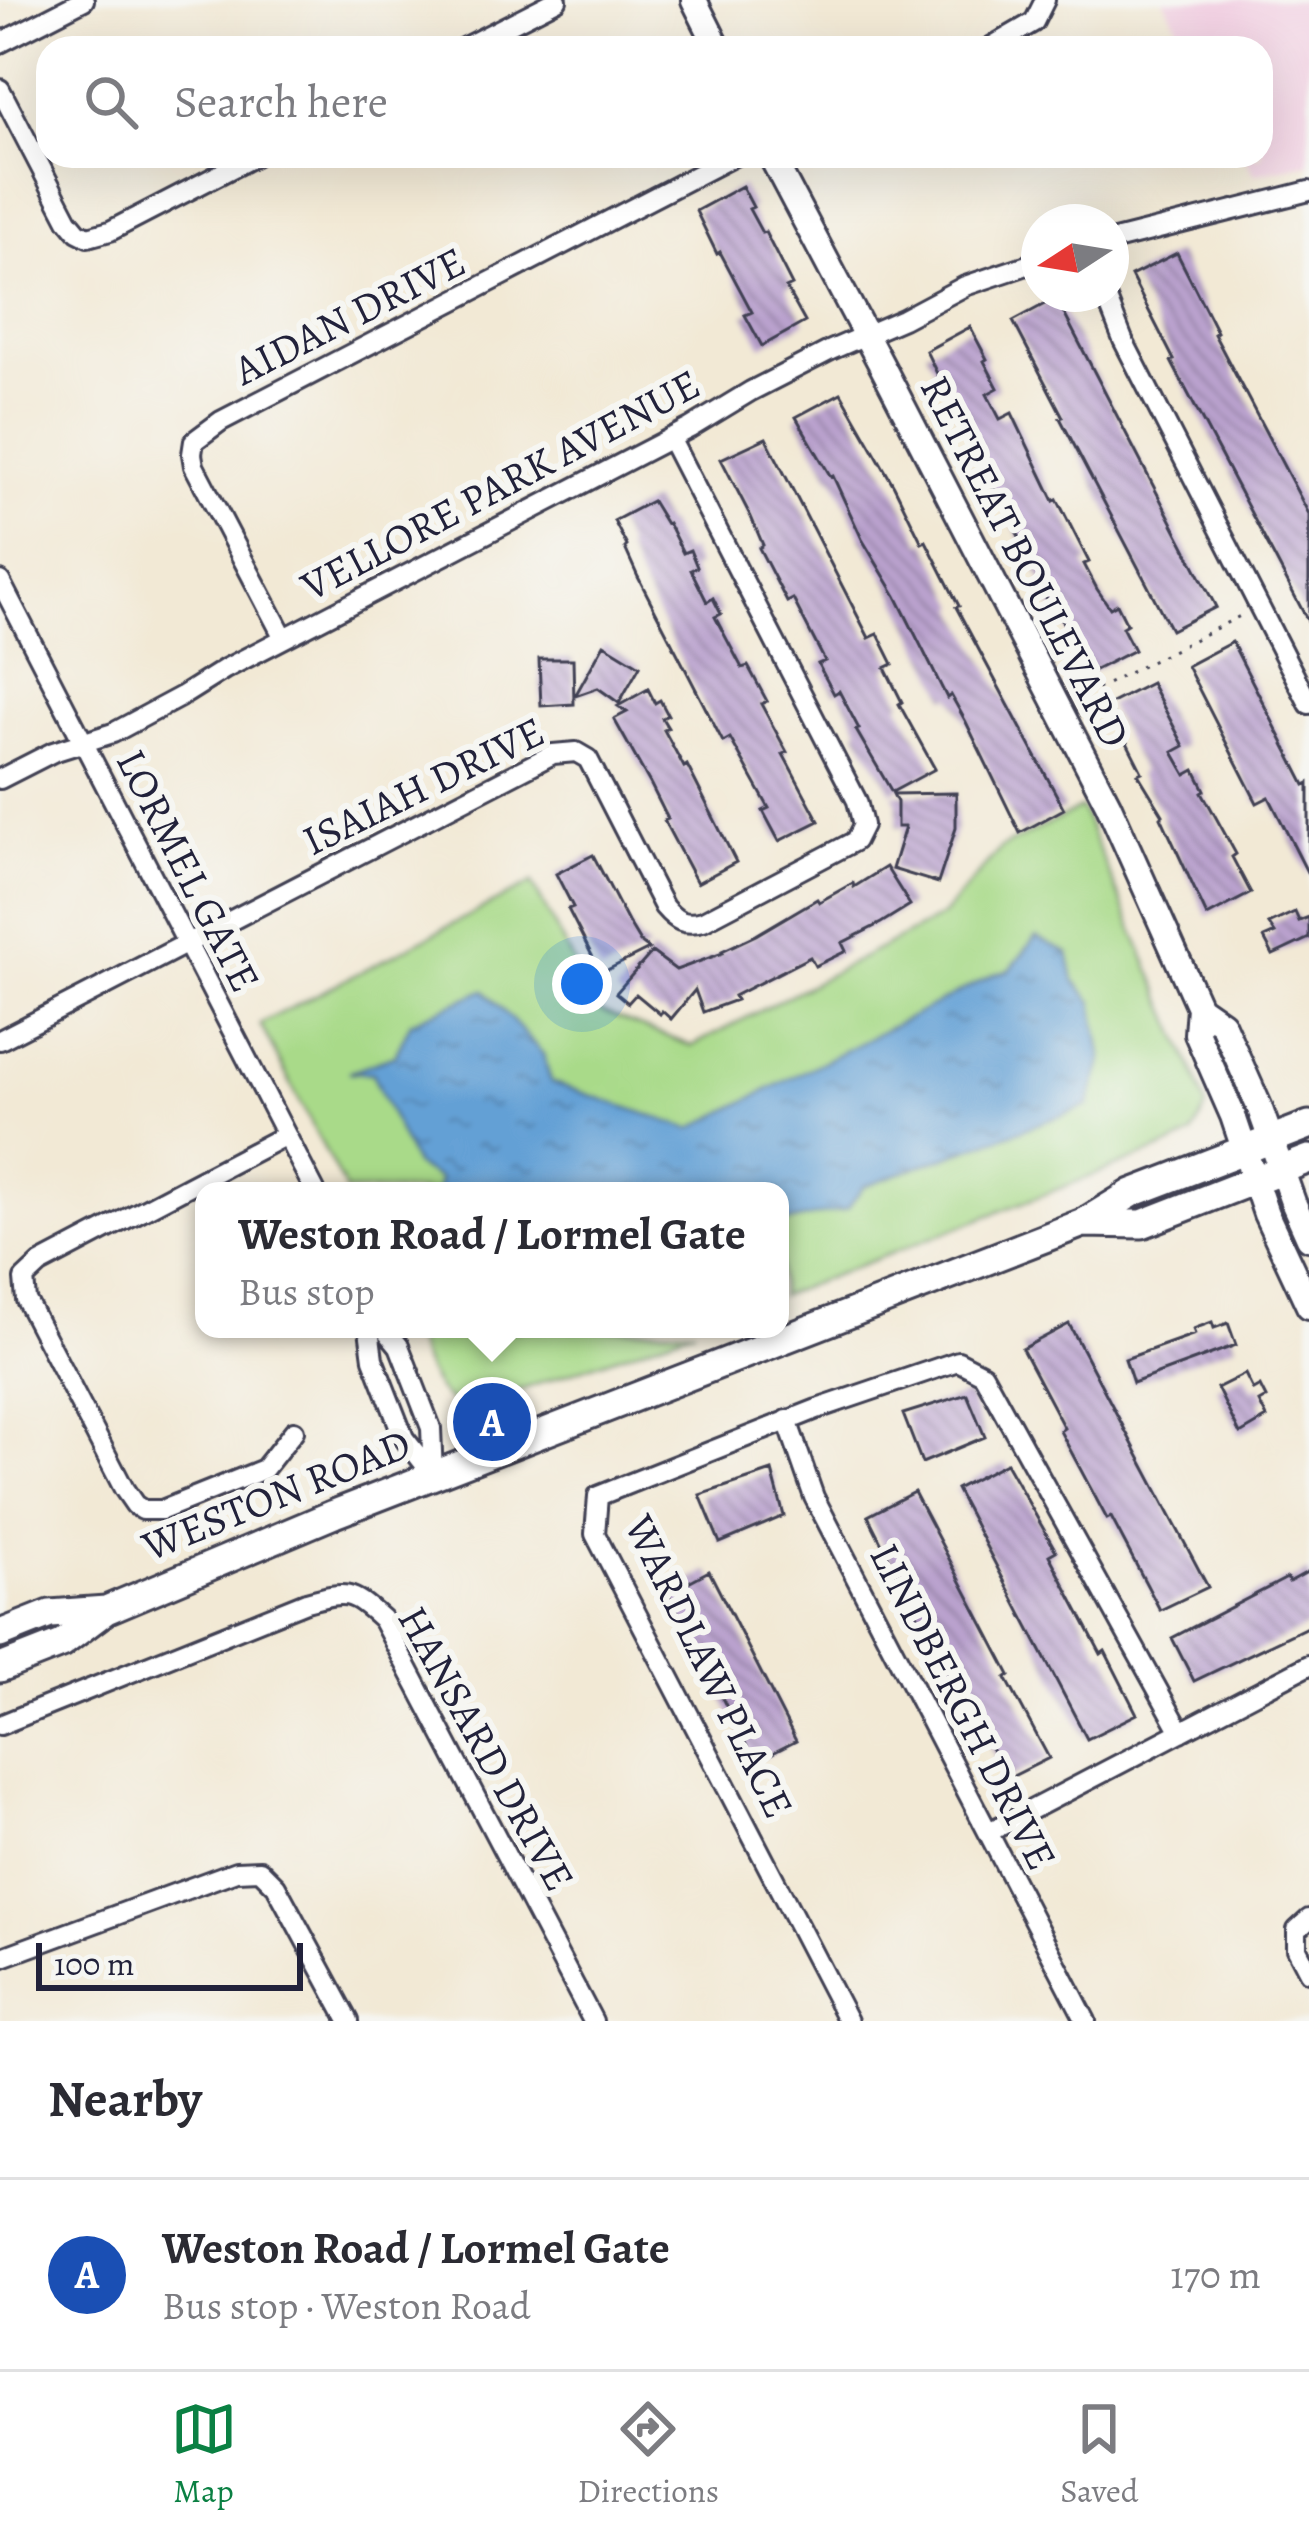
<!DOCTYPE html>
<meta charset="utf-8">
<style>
body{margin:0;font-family:Alegreya,serif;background:#f7f7f7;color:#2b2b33}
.compass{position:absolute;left:1021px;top:204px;width:108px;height:108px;border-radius:50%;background:#fff;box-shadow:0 12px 48px #0002;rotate:258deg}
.scale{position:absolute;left:36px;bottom:30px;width:267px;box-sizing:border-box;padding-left:12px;border:6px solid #22223b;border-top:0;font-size:33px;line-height:42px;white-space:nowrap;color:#22223b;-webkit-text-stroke:9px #f6f6f2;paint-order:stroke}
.you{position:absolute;left:582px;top:984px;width:42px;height:42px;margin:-30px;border:9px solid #fff;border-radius:50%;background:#1a73e8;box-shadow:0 0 0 18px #1a73e833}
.badge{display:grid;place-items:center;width:78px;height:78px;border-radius:50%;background:#0b8043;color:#fff;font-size:39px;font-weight:700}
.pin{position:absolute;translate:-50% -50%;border:6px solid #fff;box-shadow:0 3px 12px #0006}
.popup{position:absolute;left:195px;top:1182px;width:594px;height:156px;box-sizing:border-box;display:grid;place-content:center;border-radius:24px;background:#fff;filter:drop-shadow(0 3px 9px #0005);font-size:39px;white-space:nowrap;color:#7c7c81}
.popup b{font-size:45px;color:#2b2b33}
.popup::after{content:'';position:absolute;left:50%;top:100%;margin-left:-24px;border:24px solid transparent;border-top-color:#fff}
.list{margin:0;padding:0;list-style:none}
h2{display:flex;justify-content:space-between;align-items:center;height:156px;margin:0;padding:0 48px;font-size:51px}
h2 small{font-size:39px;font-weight:400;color:#7c7c81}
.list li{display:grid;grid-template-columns:78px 1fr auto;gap:36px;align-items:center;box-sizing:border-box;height:192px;padding:0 48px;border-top:3px solid #e1e1e2}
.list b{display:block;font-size:45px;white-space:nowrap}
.list p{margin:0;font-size:39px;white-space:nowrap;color:#7c7c81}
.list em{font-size:39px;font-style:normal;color:#7c7c81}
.icon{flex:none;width:66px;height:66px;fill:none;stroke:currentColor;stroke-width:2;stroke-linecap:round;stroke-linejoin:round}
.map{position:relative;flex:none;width:1309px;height:2021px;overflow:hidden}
.search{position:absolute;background:#fff;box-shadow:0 12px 48px #0002;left:36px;right:36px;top:36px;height:132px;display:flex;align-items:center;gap:30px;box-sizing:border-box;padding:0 42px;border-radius:36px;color:#7c7c81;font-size:45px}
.sheet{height:348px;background:#fff}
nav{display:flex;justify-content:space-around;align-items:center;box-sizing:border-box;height:168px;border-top:3px solid #e1e1e2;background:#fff;font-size:33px;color:#7c7c81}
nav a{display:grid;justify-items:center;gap:6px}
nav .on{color:#0b8043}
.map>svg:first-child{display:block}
</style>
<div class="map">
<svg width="1309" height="2021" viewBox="0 0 1309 2021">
<defs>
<pattern id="water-ripples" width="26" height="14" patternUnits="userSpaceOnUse" patternTransform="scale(3)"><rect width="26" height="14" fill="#64a0d5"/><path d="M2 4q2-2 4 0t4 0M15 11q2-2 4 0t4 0" fill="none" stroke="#5282ae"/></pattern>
<pattern id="building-back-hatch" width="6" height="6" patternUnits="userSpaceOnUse" patternTransform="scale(3)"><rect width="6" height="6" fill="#baa2ce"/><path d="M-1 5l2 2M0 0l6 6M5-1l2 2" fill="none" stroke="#9784a8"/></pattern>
</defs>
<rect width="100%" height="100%" fill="#f6f6f2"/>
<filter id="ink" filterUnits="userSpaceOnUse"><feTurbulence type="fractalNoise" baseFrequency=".00833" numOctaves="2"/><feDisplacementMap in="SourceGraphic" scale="24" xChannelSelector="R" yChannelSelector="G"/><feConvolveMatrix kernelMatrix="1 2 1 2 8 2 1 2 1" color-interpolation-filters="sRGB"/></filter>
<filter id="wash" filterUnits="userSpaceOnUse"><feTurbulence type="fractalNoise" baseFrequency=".004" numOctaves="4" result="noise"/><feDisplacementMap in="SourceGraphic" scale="48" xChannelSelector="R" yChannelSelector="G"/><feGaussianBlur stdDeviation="2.7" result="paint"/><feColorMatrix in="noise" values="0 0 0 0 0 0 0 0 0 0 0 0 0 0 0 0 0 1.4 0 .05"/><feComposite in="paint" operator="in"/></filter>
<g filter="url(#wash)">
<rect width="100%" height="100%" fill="#f2e9d5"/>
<path fill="#f2cfe2" d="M1164,0h145v163l-55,11 -9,-18h16v-108h-72z"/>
<path fill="#a9da89" stroke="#667e62" stroke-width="3" d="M1081,808l116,271 9,29 -14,27 -25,12 -387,149v-105h-434l-86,-167 272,-141 67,128 93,35 250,-130 59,-68z
M411,1329h283l-227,80c-34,-7 -45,-51 -56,-80z"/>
<path fill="url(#water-ripples)" stroke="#436188" stroke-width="3" d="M1036,937l32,16 6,27 19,22 10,58 -15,46 -224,80 -17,23 -67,15v-33h-343l2,-12 -24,-13 -43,-93 -23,-1 46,-17 16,-33 73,-32 59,64 8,28 140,47 304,-155 15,-4z"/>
<g id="blocks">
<path fill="url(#building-back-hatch)" d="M742,186l11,21 -4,2 13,24 3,-1 27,53 -6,3 19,34 -43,24 -17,-31 7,-3 -32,-60 -3,2 -21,-43z
M1177,253l40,79 -3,2 95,180v109l-138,-262 3,-1 -43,-84z
M1056,298l160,309 -45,23 -111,-212 3,-1 -50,-96z
M970,327l17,32 -3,2 14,27 -11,6 13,25 12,-6 42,88 3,-2 32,63 -5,2 13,25 13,19 7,-4 10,20 -5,3 12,23 -43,22 -36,-64 -3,1 -10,-19 4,-2 -68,-130 -52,-107z
M841,393l53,93 28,57 4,-2 33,65 -3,1 108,202 -44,24 -54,-111 -15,-27 -4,3 -51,-102 -34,-57 -29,-63 -2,1 -35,-60z
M766,438l103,200 9,-4 15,30 -8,4 17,34 -3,2 36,65 -43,23 -36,-62 3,-1 -20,-38 -5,3 -16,-30 7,-3 -32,-62 -6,3 -28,-54 4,-3 -12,-28 -30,-58z
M652,501l14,23 2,-1 15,30 7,-3 7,17 -6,3 16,32 6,-4 8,16 -6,3 27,51 6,-2 19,35 -6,3 26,48 -4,2 36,67 -40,20 -16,-30 6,-3 -39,-70 -7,4 -85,-165 -13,-29 2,-2 -13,-25z
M1232,642l73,143 4,-2v93l-40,-79 -12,6 -70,-137z
M604,644l36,22 -21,37 -21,-15 -23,8z
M539,659h34l1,45 -33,2z
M1151,683l33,63 -11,6 13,23 9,-5 10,20 -3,2 34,62 -4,3 19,36 -44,23 -46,-99 2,-2 -25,-41 4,-2 -34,-67z
M648,689l7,14 5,-3 8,15 -6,3 6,10 -4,2 20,37 3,-2 49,97 -39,21 -33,-62 4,-2 -17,-34 -37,-66 13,-7 -9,-6z
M956,793v35l-18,55 -46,-14 13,-42h-8v-25l-4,-8z
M593,855l35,67 12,20 9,7 -48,24 -33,-64 5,-2 -17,-33z
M886,867l24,38 -29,18 -39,20 4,8 -31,15 -5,-9 -76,39 2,4 -33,12 -8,-22 -24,29 -9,-8 -2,3 -24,-20 -8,9 -12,-10 36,-41 24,18 47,-17 -1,-2 34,-16 61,-36 2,3 34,-19 1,4z
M1295,912l4,9 10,-4v21l-36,17 -9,-17 11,-5 -6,-9z
M1212,1322l2,6 14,-5 8,22 -103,38 -8,-24 70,-25 -2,-5z
M1069,1324l139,263 -48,23 -49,-93 -4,2 -47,-88 4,-3 -42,-79z
M1245,1374l8,16 7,-4 6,12 -7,4 8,16 -27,16 -23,-46z
M967,1394l18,43 -63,26 -19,-49z
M1006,1463l50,88 -7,4 52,99 4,-3 32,63 -50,25 -131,-250z
M772,1471l12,45 -64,27 -20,-48z
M914,1492l96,183 -4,3 43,80 -42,21 -41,-81 -5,3 -93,-185z
M709,1571l87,170 -41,21 -87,-169z
M1309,1571v55l-115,55 -22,-43 115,-60 2,4z"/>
</g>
</g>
<g filter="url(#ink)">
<use href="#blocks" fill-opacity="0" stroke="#414052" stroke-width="3"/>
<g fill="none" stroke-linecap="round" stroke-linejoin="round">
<g stroke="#414052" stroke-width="24">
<path id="minor" d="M0,43l84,-43
M463,48l94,-48
M989,48l45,-26 11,-22
M0,89l68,131 10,12 10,5 22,-6 145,-75
M1111,241l198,-50
M1105,294l18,46 186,364
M0,581l315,610
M284,638l-90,-172 -2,-12 2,-13 27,-20 513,-265
M0,779l53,-27 60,-19 69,-37 43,-27 465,-241 61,-37 80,-41 72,-31 62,-33 74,-25
M0,1040l553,-286 23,-2 12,7 76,148c12,14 20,19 39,14l152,-80 8,-16 -6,-24 -187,-363
M286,1135l-246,129 -16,15 2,21 98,189 11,16 8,5h19l102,-41 30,-38
M369,1329l4,30 31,79 29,37
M385,1329l14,17 32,82 2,47
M787,1420l27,77 272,524
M0,1725l306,-123c41,-11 44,-12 76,17l211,402
M989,1832l320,-167
M1309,1919l-12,11v19l12,23
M0,1958l236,-87 24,-1 16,16 73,135
M848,2021l-253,-487 3,-38 219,-87 141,-48 25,13 198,358"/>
</g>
<g stroke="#414052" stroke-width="30">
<path id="tertiary" d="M694,0l24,48
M771,156l112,212 225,436 91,203 -2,27 36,82 33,98 43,92
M1199,1007l23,16 37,83 34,96 16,36"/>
</g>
<g stroke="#414052" stroke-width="33">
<path id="secondary" d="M1083,1223l59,1 167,-65
M0,1634l50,-20 56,-4
M0,1668l61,-24 45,-34 228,-96 749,-291 49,-30 177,-68"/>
</g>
<path stroke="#414052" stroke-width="3" stroke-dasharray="3 9" stroke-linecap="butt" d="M1076,700l168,-86"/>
<use href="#minor" stroke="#fff" stroke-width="18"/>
<use href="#tertiary" stroke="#fff" stroke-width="24"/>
<use href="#secondary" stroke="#fff" stroke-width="27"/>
</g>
</g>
<g text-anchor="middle" stroke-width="12" stroke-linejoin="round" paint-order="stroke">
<g font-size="42" fill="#22223b" stroke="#f6f6f2">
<text transform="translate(349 315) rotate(-27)" y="15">AIDAN DRIVE</text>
<text transform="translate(500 484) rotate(-28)" y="15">VELLORE PARK AVENUE</text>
<text transform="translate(1026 561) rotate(63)" y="15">RETREAT BOULEVARD</text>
<text transform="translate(423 785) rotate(-26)" y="15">ISAIAH DRIVE</text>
<text transform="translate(189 870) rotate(63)" y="15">LORMEL GATE</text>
<text transform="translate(276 1494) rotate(-22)" y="15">WESTON ROAD</text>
<text transform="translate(710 1666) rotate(64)" y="15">WARDLAW PLACE</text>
<text transform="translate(964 1706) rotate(63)" y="15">LINDBERGH DRIVE</text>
<text transform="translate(487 1748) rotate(61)" y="15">HANSARD DRIVE</text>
</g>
</g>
</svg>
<svg class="compass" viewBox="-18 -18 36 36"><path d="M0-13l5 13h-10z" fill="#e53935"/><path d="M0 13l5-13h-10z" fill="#7c7c81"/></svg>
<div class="scale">100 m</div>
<div class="you"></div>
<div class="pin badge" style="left:492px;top:1422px;background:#1a4fb4">A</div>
<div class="popup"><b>Weston Road / Lormel Gate</b>Bus stop</div>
<div class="search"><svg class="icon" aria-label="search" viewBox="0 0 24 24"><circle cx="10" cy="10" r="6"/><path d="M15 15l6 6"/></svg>Search here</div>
</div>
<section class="sheet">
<h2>Nearby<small></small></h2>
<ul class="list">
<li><span class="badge" style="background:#1a4fb4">A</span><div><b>Weston Road / Lormel Gate</b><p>Bus stop · Weston Road</p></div><em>170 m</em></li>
</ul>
</section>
<nav>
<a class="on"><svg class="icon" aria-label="map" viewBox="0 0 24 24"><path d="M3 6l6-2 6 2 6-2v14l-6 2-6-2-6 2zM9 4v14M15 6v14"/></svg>Map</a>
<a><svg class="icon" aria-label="directions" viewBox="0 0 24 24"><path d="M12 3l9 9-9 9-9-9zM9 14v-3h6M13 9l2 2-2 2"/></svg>Directions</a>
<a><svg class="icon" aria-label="saved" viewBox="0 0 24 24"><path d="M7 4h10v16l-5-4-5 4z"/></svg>Saved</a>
</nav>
